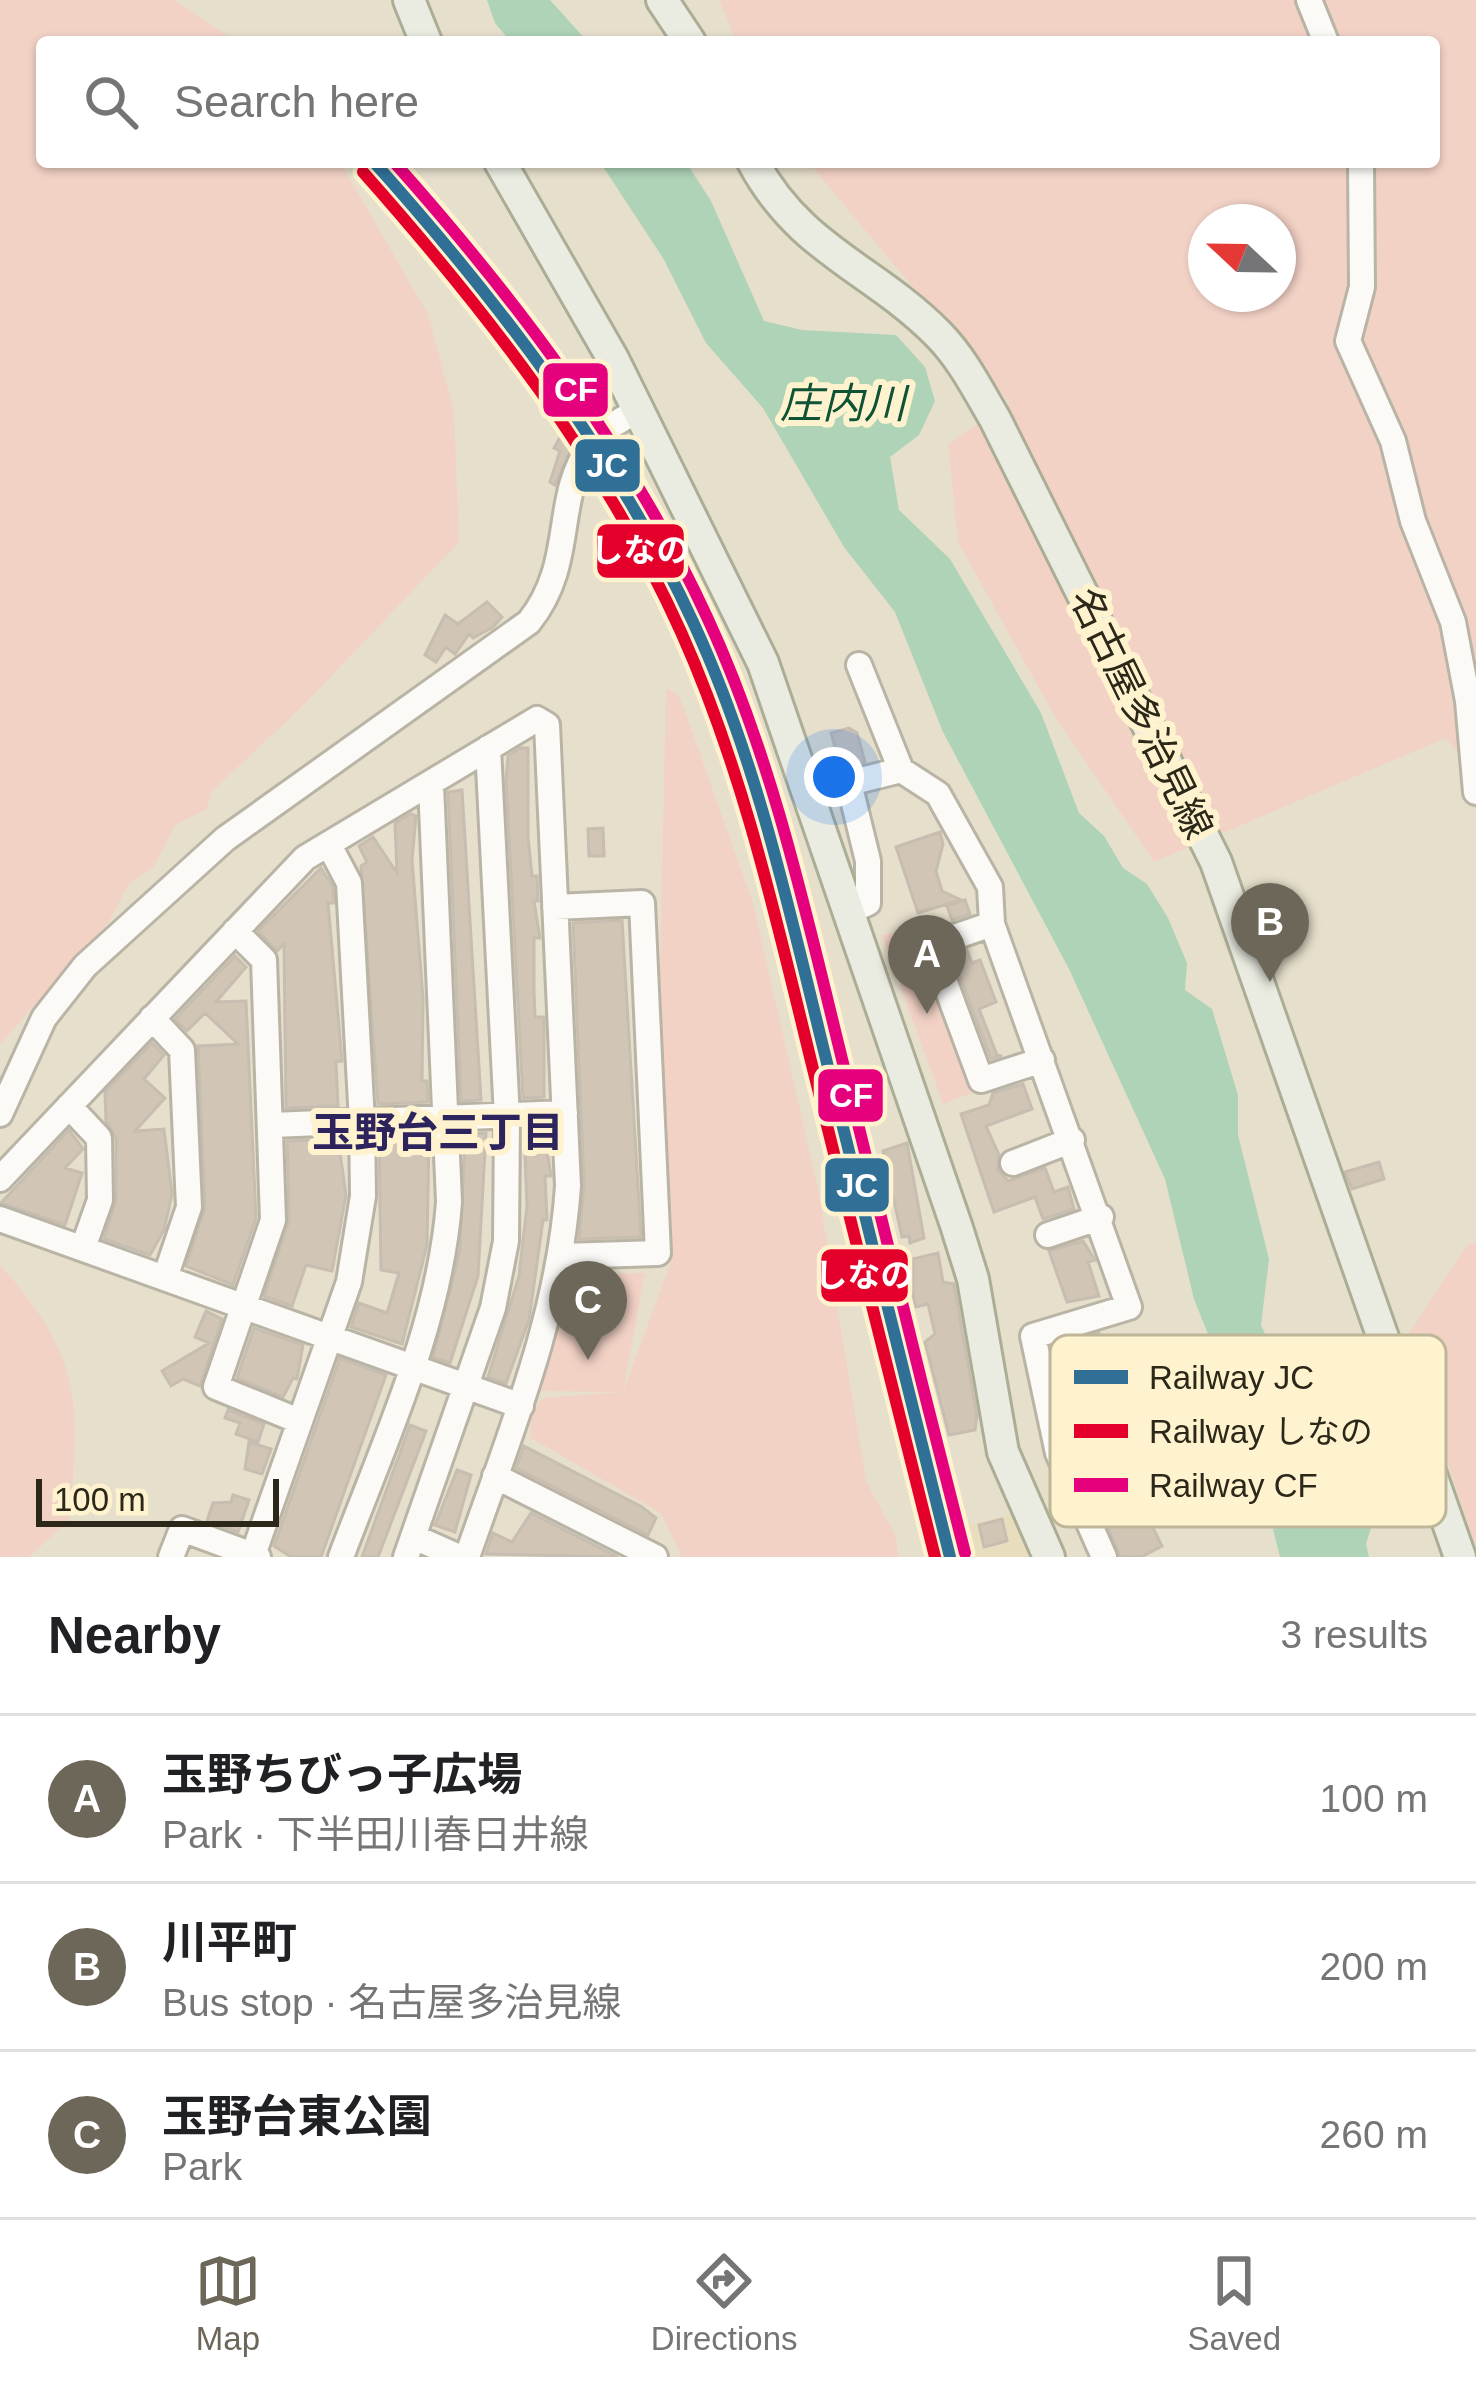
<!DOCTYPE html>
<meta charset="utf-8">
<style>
body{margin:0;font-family:Arial,"Noto Sans JP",sans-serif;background:#f2f2f2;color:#202124}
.compass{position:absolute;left:1188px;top:204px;width:108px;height:108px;border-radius:50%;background:#fff;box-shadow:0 3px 9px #0004;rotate:292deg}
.scale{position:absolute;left:36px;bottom:30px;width:243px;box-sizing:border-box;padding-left:12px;border:6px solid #2b2719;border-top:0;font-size:33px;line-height:42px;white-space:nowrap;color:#2b2719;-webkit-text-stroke:9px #fef3ce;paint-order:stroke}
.you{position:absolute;left:834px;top:777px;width:42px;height:42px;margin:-30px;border:9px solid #fff;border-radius:50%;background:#1a73e8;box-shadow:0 0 0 18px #1a73e833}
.badge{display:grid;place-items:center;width:78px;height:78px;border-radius:50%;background:#6c6758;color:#fff;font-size:39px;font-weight:700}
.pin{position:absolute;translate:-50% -99px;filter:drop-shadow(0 3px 6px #0008)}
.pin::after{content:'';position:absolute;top:63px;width:42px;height:36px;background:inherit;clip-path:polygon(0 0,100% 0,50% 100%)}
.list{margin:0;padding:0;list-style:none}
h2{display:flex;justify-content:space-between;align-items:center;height:156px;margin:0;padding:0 48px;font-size:51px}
h2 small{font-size:39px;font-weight:400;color:#757577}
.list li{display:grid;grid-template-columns:78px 1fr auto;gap:36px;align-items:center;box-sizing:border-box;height:168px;padding:0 48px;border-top:3px solid #e0e0e0}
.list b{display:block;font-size:45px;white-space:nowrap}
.list p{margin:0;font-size:39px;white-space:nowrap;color:#757577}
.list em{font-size:39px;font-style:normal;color:#757577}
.icon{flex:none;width:66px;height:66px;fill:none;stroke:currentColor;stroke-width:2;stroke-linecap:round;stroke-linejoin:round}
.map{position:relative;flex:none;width:1476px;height:1557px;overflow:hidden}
.search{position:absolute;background:#fff;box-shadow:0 3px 9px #0004;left:36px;right:36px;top:36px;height:132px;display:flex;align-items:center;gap:30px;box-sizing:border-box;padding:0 42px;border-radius:12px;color:#757577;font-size:45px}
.sheet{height:660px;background:#fff}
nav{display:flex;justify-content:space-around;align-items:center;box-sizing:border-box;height:168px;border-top:3px solid #e0e0e0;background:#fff;font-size:33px;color:#757577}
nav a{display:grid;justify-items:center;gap:6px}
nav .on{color:#6c6758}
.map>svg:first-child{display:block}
</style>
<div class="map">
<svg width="1476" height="1557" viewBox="0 0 1476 1557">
<rect width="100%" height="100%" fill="#e6dfcc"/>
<path fill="#e8ddbd" d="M1017,1513l24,44h-67l-8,-31z"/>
<path fill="#f3d2c6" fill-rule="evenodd" d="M0,0h174l63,42h-195v120h298l88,152 26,98 5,130 -158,166 -89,83 -5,18 -32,16 -21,41 -26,19 -20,38 -108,121z
M719,0h757v776l-30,-38 -292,124 -100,-147 -96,-173 -10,-98 62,-41 -202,-241h626v-120h-697zM1206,222h72v72h-72z
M666,688l13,7 74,208 65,286 48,292 30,56 2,20h-216l-21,-44 -130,-75 -1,-23 13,-17 79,-6 -83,-1 29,-116 77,-2 -22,119 48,-130 -12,-248z
M912,930l62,162 -31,12 -61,-169z
M1476,1242v307l-70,-211 61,-93z
M0,1265c82,91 81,137 69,255l-40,37h-29z"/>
<path fill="#aed3b7" d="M487,0h63l38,42h-77l-16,-19z
M600,162h86l25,39 53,120 38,9 94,5 29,32 10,34 -16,34 -29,22 9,53 51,49 91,154 38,100 25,23 19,32 24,16 21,34 19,45 -2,27 27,19 26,86v40l31,124 -8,66 18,40 32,37 33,79 28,43 -6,20 3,13h-89l-29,-115 -57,-143 -29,-120 -96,-210 -126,-237 -48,-120 -51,-65 -81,-139 -57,-65 -43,-85z"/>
<path fill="#d1c6b6" stroke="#c7bdb0" stroke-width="3" d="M563,432l14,5 -22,48 -5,-3 10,-31 -6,-3z
M487,602l15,15 -9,10 -20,11 -4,-4 -14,20 -9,-7 -10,15 -11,-7 20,-40 13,9z
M849,728l8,5 8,29 -24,7 -10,-36z
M520,748h8v89l4,39h5l1,25h-4l6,37h-6v55l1,24h9v80l-21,1 -17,-318 2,-24z
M462,790l19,310 -20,1 -13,-309z
M411,814l5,2 -4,44 11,138 -1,83h5l1,21 -50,2 -17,-238 6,-4 -8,-16 14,-9 24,36 -2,-50z
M603,828l1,28h-15l-1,-27z
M940,832l3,12 -7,27 6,20 19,9 -43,13 -22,-66z
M321,868l12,19 1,16h-6l14,158 -6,1 2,44 -52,2 -2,-164 -7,7 -19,-20z
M965,900l5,14 -18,6 -5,-14z
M622,920l19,317 -62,2 5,-54 -11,-262z
M967,950l5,13 8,-3 16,42 -17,7 18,46 5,1 -11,3 -39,-104z
M235,956l11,11 -30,35 30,-1 10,217 -23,67 -47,-19 19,-59 -7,-161 40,-2 -33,-31 -18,18 -12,-12z
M152,1043l12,12 -20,24 21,19 -30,33 29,-2 8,65 -8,36 -14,25 -46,-16 12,-39v-62l-10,-17 -1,-29z
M1023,1084l9,25 -46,17 13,29 -1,15 10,11 37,-13 9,24 14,-5 6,22 -31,10 -8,-22 -41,15 -33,-98 28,-9 4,-12z
M69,1130l14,19 -18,19 17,5 -17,52 -64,-22z
M544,1130l7,46h-6l2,44h-4l-14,100 -23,63 -18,-6 31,-101 8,-70 -3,-75z
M486,1133l-8,143 -28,87 -17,-6 27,-107 5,-116z
M429,1135l-2,110 -25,99 -51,-17 8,-24 28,10 12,-40 -18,-3 -2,-133z
M338,1139l8,56 -14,76 -26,-6 -14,41 -28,-10 25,-76 -2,-79z
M907,1143l17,95 -14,5 -1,-7 -7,1 -19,-86z
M1379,1162l5,17 -32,10 -7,-17z
M1083,1241l12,19 -7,2 11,34 -32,6 -18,-51z
M938,1253l5,29 11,2 23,132 -2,14 -26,5 -24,-93 10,-8 -7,-30 -12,3 -3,-12v-36z
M206,1311l16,8 -22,67 -17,-7 -12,7 -9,-15 47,-28 -14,-6z
M254,1328l49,17 -6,34 -4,-1 -10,19 -46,-19z
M1099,1333l5,20 -19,6 2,28 -23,2 -12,-42z
M340,1358l46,17 -65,182h-30l-17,-11z
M228,1410l36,14 -6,18 -22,-8 4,-11 -15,-5z
M410,1425l16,6 -48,126h-16z
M249,1442l22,7 -9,25 -17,-5z
M524,1446l118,61 14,11 -8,17 -132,-67z
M1111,1446l5,16 -6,2 20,48 22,-7 5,17 -6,2 11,22 -21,11h-21l-25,-61 5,-1 -15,-41z
M457,1470l14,5 -16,57 -20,-7z
M233,1495l16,5 -11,32 -31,-11 6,-18 18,-1z
M531,1513l87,44 -132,-3 7,-21 19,9z
M1002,1519l5,22 -23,6 -5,-22z"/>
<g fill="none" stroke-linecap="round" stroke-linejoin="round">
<g stroke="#b9b4a5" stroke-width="30">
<path id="minor" d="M1309,0l17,42
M1361,162l1,125 -14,54 45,100 20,80 40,101 15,79 8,91
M611,426l27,-16
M859,665l42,105 37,24 52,93 2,37 137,383 -96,29 25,117 46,104
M555,907l87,-4 16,350 -95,3
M848,912l20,-9v-42l-19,-78 52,-13
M992,924l-61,21 50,135 61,-20
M235,931l29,29 9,260 -57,167 83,34
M152,1018l30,32 7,157 -24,71
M69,1106l30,32 1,62 -17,48
M0,1114l44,-96 41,-52 140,-127 304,-217c48,-60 23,-124 62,-177
M272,1125l293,-12
M1013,1163l59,-23
M0,1179l305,-321 232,-139 10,6 21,461c-9,132 -58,247 -101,371
M0,1219l521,187
M1048,1235l53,-18
M495,1476l160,81
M414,1537l45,20
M253,1555l96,-273 14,-86 -1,-74 -13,-239 -20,-38
M171,1557l11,-28 76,28
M341,1557c43,-115 99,-232 108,-355l-18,-417
M406,1557l87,-249 13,-67 1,-124 -19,-369"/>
</g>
<g stroke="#abad95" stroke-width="36">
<path id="major" d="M409,0l17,42
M662,0l28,42
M500,162l113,197 150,304 193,562 17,54 30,173 46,105
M753,162c47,88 121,107 185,172 24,24 40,56 57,85l221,443 244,695"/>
</g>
<use href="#minor" stroke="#fbfaf7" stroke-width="24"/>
<use href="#major" stroke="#eaece1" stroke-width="30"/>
<g stroke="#fef3ce" stroke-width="21">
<path id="rail-1" d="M374,162c125,140 240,289 319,460 64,138 96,287 132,433 41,168 83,335 125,502"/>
</g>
<g stroke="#fef3ce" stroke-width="21">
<path id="rail-2" d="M363,172c124,140 241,289 318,460 62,138 95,286 131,433 41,164 81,328 123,492"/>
</g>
<g stroke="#fef3ce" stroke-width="21">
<path id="rail-3" d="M394,162c123,138 235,286 313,455 64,138 97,287 133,434 41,167 82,335 125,502"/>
</g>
<use href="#rail-1" stroke="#307097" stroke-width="12"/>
<use href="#rail-2" stroke="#e4002b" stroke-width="12"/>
<use href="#rail-3" stroke="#e5007d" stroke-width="12"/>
</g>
<g text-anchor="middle" stroke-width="12" stroke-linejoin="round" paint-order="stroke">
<g font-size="39" fill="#2b2719" stroke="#fef3ce">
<text transform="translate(1142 713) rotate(64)" y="14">名古屋多治見線</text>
</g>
<g font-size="42" font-style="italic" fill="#0f5336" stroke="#fef3ce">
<text x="843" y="418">庄内川</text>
</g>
<g font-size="42" font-weight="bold" fill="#2d245e" stroke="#fef3ce">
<text x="438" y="1147">玉野台三丁目</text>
</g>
</g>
<rect x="1050" y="1335" width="396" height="192" rx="18" fill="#fef3ce" stroke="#bfb698" stroke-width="3"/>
<rect x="1074" y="1370" width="54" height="14" fill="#307097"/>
<rect x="1074" y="1424" width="54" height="14" fill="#e4002b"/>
<rect x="1074" y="1478" width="54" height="14" fill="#e5007d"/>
<g font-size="33" fill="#2b2719">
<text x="1149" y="1389">Railway JC</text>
<text x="1149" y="1443">Railway しなの</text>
<text x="1149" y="1497">Railway CF</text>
</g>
<g stroke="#fef3ce" stroke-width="4.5">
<rect x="541" y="361" width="69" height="58" rx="12" fill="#e5007d"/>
<rect x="573" y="437" width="69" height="57" rx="12" fill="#307097"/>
<rect x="595" y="522" width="91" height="58" rx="12" fill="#e4002b"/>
<rect x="816" y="1067" width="69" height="57" rx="12" fill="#e5007d"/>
<rect x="823" y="1156" width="68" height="58" rx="12" fill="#307097"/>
<rect x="819" y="1247" width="91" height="57" rx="12" fill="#e4002b"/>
</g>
<g font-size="33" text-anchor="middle" font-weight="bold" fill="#fff">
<text x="576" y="401">CF</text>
<text x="607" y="477">JC</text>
<text x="640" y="562">しなの</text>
<text x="851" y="1107">CF</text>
<text x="857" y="1197">JC</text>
<text x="864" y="1287">しなの</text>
</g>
</svg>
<svg class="compass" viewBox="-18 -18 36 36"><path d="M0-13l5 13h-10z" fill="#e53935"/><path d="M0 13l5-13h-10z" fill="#757577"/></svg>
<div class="scale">100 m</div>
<div class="you"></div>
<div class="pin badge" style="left:927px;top:1014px">A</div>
<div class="pin badge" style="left:1270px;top:982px">B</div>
<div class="pin badge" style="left:588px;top:1360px">C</div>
<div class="search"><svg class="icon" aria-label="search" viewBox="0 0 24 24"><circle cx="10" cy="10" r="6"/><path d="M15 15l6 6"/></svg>Search here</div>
</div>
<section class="sheet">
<h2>Nearby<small>3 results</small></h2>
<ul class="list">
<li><span class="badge">A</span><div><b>玉野ちびっ子広場</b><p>Park · 下半田川春日井線</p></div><em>100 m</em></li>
<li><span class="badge">B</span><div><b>川平町</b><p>Bus stop · 名古屋多治見線</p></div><em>200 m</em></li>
<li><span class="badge">C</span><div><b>玉野台東公園</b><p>Park</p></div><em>260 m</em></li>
</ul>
</section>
<nav>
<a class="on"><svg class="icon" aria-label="map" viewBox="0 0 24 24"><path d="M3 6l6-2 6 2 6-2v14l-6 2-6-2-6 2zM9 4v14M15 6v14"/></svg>Map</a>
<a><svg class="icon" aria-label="directions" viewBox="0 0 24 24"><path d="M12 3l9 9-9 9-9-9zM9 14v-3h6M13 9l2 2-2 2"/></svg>Directions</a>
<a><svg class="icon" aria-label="saved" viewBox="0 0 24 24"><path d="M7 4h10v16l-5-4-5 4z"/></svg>Saved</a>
</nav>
